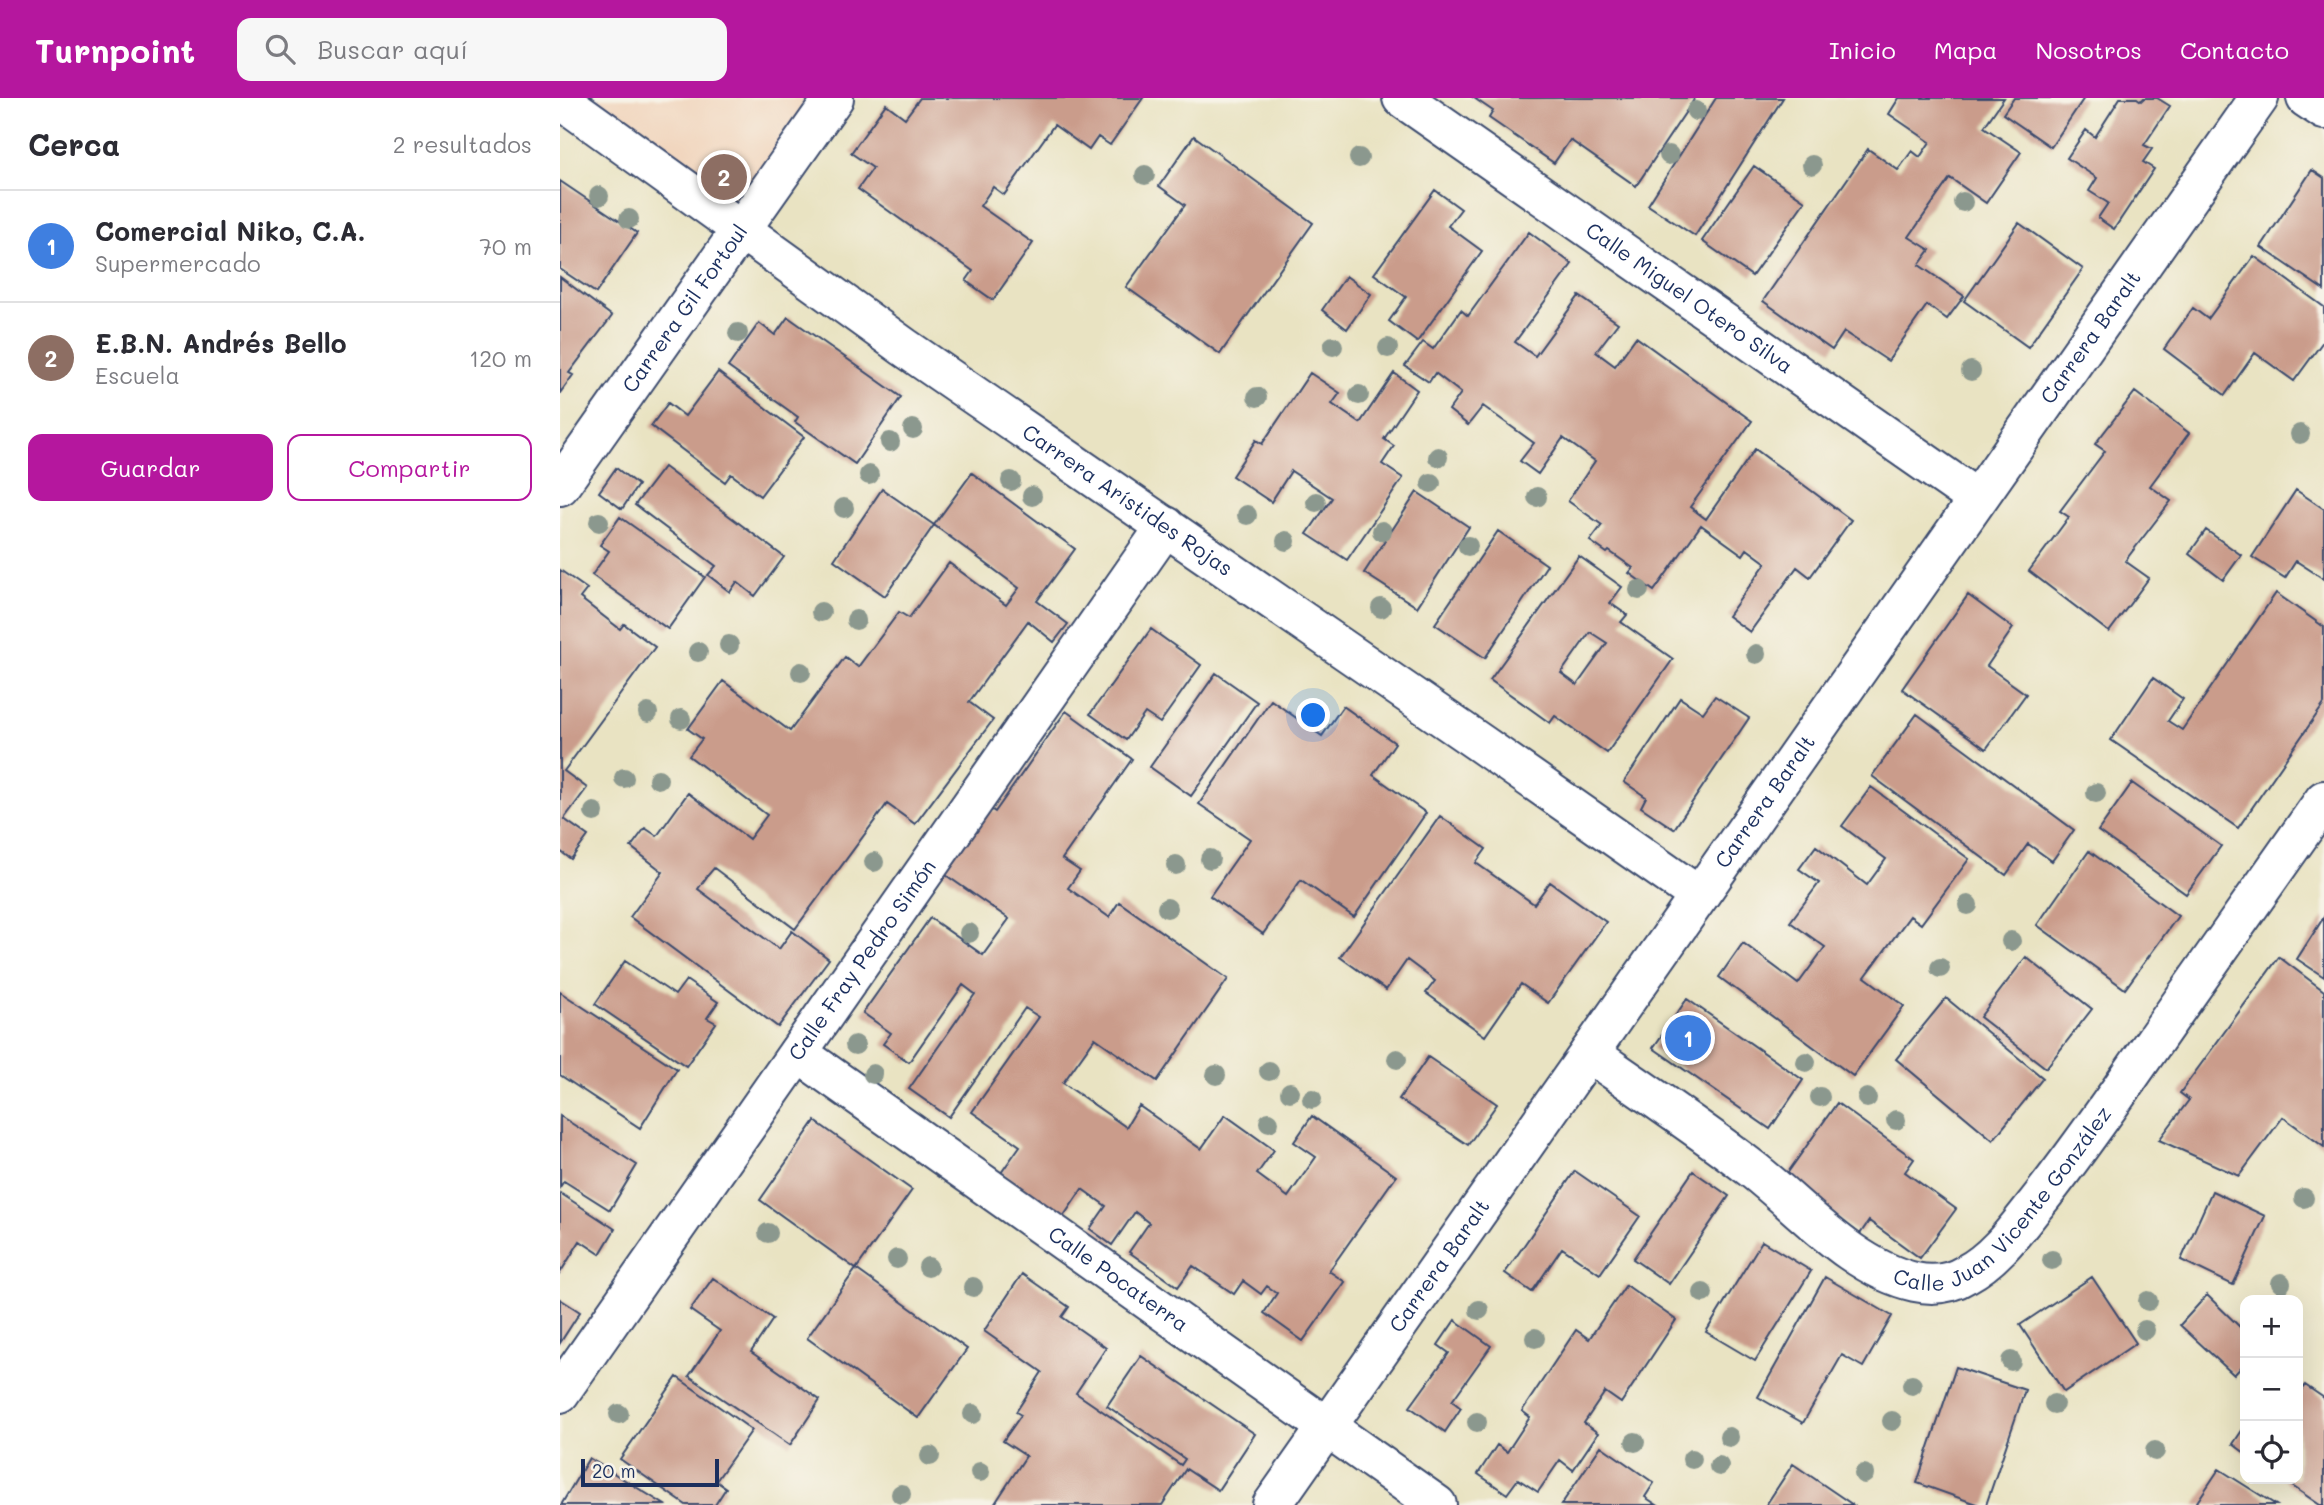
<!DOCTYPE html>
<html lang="es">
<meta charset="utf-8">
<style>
body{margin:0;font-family:Mali,sans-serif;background:#f7f7f7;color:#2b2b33}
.controls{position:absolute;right:21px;bottom:21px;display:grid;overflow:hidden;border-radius:14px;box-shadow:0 7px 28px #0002}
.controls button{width:63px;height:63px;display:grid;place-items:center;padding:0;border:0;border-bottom:2px solid #e1e1e2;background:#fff;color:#2b2b33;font:35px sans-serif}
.scale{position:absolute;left:21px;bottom:18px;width:138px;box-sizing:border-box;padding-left:7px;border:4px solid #1b2f5e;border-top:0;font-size:19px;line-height:24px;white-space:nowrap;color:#1b2f5e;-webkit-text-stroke:5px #f7f3e8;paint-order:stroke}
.you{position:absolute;left:754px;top:618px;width:24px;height:24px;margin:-18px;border:5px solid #fff;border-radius:50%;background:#1a73e8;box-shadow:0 0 0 10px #1a73e833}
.badge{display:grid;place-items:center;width:46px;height:46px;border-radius:50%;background:#b5179e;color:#fff;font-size:23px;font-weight:700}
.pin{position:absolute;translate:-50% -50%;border:4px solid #fff;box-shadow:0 2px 7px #0006}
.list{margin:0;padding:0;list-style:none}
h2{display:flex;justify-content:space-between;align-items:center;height:91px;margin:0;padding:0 28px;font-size:30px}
h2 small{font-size:23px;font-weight:400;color:#7c7c81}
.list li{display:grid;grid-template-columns:46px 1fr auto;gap:21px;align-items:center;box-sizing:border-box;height:112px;padding:0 28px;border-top:2px solid #e1e1e2}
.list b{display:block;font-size:26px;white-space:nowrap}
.list p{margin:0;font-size:23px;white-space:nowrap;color:#7c7c81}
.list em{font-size:23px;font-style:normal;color:#7c7c81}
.actions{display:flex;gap:14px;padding:21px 28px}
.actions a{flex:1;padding:16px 0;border:2px solid #b5179e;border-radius:14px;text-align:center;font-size:24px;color:#b5179e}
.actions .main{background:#b5179e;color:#fff}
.icon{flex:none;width:38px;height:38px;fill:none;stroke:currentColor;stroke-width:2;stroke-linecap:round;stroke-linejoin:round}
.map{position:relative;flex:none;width:1764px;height:1407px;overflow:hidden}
header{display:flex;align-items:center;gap:42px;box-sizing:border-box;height:98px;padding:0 35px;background:#b5179e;color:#fff}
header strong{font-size:33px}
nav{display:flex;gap:38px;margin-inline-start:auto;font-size:24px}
.search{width:490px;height:63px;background:#f7f7f7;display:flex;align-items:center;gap:18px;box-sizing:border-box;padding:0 24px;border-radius:14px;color:#7c7c81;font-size:26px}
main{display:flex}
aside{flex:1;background:#fff}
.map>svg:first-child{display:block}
</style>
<header>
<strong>Turnpoint</strong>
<div class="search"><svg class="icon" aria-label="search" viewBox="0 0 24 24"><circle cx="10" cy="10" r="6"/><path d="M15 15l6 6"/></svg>Buscar aquí</div>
<nav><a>Inicio</a><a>Mapa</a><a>Nosotros</a><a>Contacto</a></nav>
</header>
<main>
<aside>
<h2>Cerca<small>2 resultados</small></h2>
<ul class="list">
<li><span class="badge" style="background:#3f7fe0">1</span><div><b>Comercial Niko, C.A.</b><p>Supermercado</p></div><em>70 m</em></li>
<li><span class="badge" style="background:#8d6e63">2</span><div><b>E.B.N. Andrés Bello</b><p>Escuela</p></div><em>120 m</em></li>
</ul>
<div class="actions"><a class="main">Guardar</a><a>Compartir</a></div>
</aside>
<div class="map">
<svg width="1764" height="1407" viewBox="0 0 1764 1407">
<rect width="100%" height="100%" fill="#f7f3e8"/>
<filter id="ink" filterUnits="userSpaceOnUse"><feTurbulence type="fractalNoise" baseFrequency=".0143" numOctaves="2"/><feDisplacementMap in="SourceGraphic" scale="14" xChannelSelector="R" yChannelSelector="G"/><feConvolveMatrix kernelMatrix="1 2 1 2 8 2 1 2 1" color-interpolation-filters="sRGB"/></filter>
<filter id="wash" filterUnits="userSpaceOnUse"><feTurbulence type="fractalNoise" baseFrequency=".00686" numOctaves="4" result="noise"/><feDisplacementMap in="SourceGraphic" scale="28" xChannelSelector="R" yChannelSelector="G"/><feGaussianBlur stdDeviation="1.57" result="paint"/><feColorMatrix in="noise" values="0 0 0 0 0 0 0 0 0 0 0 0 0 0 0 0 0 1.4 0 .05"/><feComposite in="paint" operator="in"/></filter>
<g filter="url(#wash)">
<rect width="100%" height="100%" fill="#e9e3c2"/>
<path fill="#f1d5bd" d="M0,0h274l-92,132z"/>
<g id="blocks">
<path fill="#ca9c8b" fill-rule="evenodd" d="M360,0h223l-33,47 -12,-8 -9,13 -35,-25 -50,70 -11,-8 -13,19 53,37 -40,57 -27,-19 7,-10 -115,-82 15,-21 -22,-15 35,-49 19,14z
M914,0h221l-59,88 -66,-46 -16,23 -65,-45 4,-7z
M1156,0h67l-88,138 -47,-31z
M1339,0h105l-20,29 37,25 -35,51 -36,-25 -41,59 21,13 -11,15 45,31 -17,23 -20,-14 -39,56 -44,-29 -12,18 -69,-49 105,-152 30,21 14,-19 8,6 10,-15 -41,-28z
M1454,0h70l-33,49 -48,-33z
M1560,0h17l4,3 3,-3h13l13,8 -26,39 8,4 -9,13 11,7 -40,60 -16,-11 10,-15 -19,-12 8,-13 -30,-20 19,-28 9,7z
M634,38l119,87 -93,131 -94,-67 59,-82 -26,-19z
M1194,68l51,35 -53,75 -50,-35z
M1752,72l12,8v112l-63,-43z
M0,83l77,52 -41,60 -36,-24z
M875,92l26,19 -13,17 34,25 -65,91 -28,-21 17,-24 -32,-23z
M1459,125l64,46 -55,78 -64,-46z
M969,134l43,32 -57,78 20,14 44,-60 39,27 -22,29 19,14 21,-29 116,84 -62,86 16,12 49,-70 96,71 -41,57 -13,-10 -47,65 -22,-16 38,-53 -19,-14 -4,6 -42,-30 -47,66 -25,-18 4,-5 -24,-17 -2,2 -17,-12 12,-16 -34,-24 27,-40 -32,-23 -25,36 -18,-13 14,-18 -51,-37 -15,19 -19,-15 12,-17 -26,-20 -6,9 -24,-16 18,-24 10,7 28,-39 7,6z
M1694,158l70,51v33l-30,41 -39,-28 -30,42 -61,-46 29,-41 15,11z
M786,178l25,18 -24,35 -25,-19z
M0,179l52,39 -43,57 4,2 -13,18z
M228,219l113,80 -46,67 -60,-42 3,-5 -70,-50 31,-44 16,12z
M158,274l86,65 -44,59 -29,-22 -6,8 -74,-56 17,-23 17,13z
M750,275l30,20 -8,11 28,19 34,-50 23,17 -33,49 10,7 -12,18 21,14 -56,82 -40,-26 25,-36 -41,-27 -20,31 -39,-26 24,-36 6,4z
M1575,294l54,41 -39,53 21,15 -46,60 24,17 -40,54 -80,-61 40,-54 -9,-6 45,-60 -10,-7z
M104,369l120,90 -29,39 -18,-14 -7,10 -22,-17 8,-9 -81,-61z
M56,370l22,17 -16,24 -23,-17z
M412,375l103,76 -38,52 31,23 -14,18 -26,-21 -59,81 24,18 -78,104 -28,-20 -92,125 -81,-61 -6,7 -10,14 81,60 13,-18 37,28 -51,68 -148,-110 33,-45 -32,-25 14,-19 12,8 31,-43 61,46 18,-24 -78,-59 13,-17 -14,-10 35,-48 67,50 55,-74 13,10 41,-55 10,6 40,-55 57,42 13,-17 -85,-63z
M322,391l52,36 -49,71 -51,-36z
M1736,392l28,19v70l-28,-18 -11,17 -33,-21z
M857,394l52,35 -52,80 -53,-34z
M60,419l85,60 -37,52 -76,-54 17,-24 -9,-6z
M1646,432l35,25 -18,25 -34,-26z
M938,433l49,34 -62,93 -50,-34z
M1019,458l43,31 -12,16 17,12 -6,7 52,37 -66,94 -52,-37 -5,7 -60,-43zM1030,534l17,11 -30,42 -16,-12z
M0,472l27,19 -7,9 40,31 4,-5 31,23 -91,124 23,17 -23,31 24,17 -17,23 -11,-8z
M1716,495l48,34v77l-86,124 -127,-88 42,-62 30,21 -15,22 14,9z
M1408,497l45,33 -26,38 39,28 -40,55 -84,-60z
M591,531l50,36 -41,58 -15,-10 -19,27 -36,-26z
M656,575l41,29 -66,94 -41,-29z
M1155,598l34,22 -75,111 -33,-22 5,-10 -22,-15 56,-84 23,15z
M711,602l51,36 21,-30 52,37 -22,32 53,38 -72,104 -53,-37 -38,54 -53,-38 40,-57 -51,-35z
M506,613l66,48 -70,100 18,12 -12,17 41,29 10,-15 109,77 -71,102 -62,-43 -32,45 63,44 13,-21 62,43 24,-34 49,35 -17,24 31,23 28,-40 -22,-15 18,-26 84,60 -67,95 16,11 -42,59 -39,-28 13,-20 -10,-7 -6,8 -18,-13 -9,13 -41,-28 -15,21 -49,-35 20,-29 -14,-11 -23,33 -22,-16 16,-23 -24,-17 -19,28 -62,-44 19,-27 -48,-34 67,-95 -14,-9 -76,109 -40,-28 66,-95 -12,-9 -54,77 -26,-18 8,-11 -28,-20 67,-95 53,37 26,-36 -69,-48 46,-65 9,6z
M1357,616l157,116 -22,31 -24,-17 -22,31 -134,-99z
M1572,685l89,63 -35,48 -88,-63z
M1311,689l98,72 -48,65 -11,-8 -45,61 39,29 -51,70 -134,-99 24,-34 55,41 27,-37 -35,-25 29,-39 -20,-14 17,-23 51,39 19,-26 -44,-33z
M880,718l46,33 -10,14 58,41 16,-22 56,40 -58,81 -27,-19 -36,52 -59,-43 9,-12 -28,-21 -21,30 -46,-33z
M1529,753l89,65 -53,73 -88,-64z
M1764,819v60l-27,-18z
M1466,859l66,52 -46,59 -66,-51z
M1719,859l45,34v156l-41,-30 -44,59 -80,-36 30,-40 -9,-7z
M65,863l50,34 11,-15 32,22 -11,16 9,5 -30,43 -91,-62z
M0,894l117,77 -37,59 -80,-53z
M1386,900l97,80 -50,62 -97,-81z
M1127,901l116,81 -33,49 -117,-81z
M868,959l69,47 -29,41 -69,-46z
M1277,1005l77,56 -9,13 51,37 -36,49 -51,-37 -9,13 -76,-56z
M0,1018l77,49 -27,45 -46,-29 -4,6z
M255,1023l97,69 -56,79 -96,-69z
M1015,1073l65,45 -40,58 -38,-26 -30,44 -27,-19z
M1133,1073l36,25 -60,88 -36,-25z
M1652,1093l53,25 -32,69 -52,-25z
M0,1095l55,36 -15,25 -20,-13 -20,32z
M1202,1143l49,30 -56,90 -49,-29z
M296,1171l111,80 -49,69 -111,-80z
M462,1176l47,33 -7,10 44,31 -30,45 105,72 4,-6 -78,-53 34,-50 114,78 -37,56 -32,-21 -24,36h-168l32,-49 -23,-15 18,-26 -5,-3 26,-40 -58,-41z
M1265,1179l67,39 -29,51 -21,-12 -39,68 -45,-26z
M1532,1179l44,66 -72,49 -44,-67z
M153,1180l60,41 -22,33 69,48 -30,45 -101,-69 31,-45 -30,-21z
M1066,1187l50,35 -55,83 -16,-11 -21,31 14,10 -25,37 -13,-10 -22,32 -20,-13 -11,15 -29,-20 19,-29 10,7 23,-35 -8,-6 54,-81 13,9z
M1647,1197l38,37v31l-11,12 -54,-50z
M0,1201l20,13 -20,31z
M895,1222l36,26 -39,55 9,7 -16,24 -35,-25 39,-54 -11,-8z
M1396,1269l69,23 -39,115h-7l-62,-22z
M117,1279l75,53 -36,51 10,7 -11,17h-29l-66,-46z
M1745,1287l19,13v107h-4l-38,-26h16v-84z
M1685,1328v27l-12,-9z
M1041,1348l53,37 -9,14 12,8h-96z
M29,1360l76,47h-104z
M1233,1366l60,41h-87z
M1659,1371l57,36h-81z"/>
</g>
</g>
<g filter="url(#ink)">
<use href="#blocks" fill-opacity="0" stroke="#3a4a6d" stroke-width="2"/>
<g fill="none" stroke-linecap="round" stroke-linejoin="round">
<g stroke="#3a4a6d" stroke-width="42">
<g id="minor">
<path id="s1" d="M842,0l575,401"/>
<path d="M1746,0l18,12"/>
<path id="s2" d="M0,1l344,248 576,396 219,153"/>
<path id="s3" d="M0,388l274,-388"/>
<path id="s4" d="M238,955l639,452"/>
<path id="s5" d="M1029,955c55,38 110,75 163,116 50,39 100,99 163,113 18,4 35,2 51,-8 29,-15 50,-45 70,-70 29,-36 55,-73 82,-111 68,-98 137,-195 206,-293"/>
<path id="s6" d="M0,1295l606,-867"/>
<path id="s7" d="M712,1407l987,-1407"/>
</g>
</g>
<use href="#minor" stroke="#fff" stroke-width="38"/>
</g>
<g fill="#8b988e">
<circle cx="1136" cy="13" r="10"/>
<circle cx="1109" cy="57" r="10"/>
<circle cx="799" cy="60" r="10"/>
<circle cx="1252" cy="67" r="10"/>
<circle cx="585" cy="77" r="10"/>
<circle cx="39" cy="98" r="10"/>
<circle cx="1403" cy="104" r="10"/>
<circle cx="69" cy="121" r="10"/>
<circle cx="178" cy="235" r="10"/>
<circle cx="773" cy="248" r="10"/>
<circle cx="828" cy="250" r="10"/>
<circle cx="1411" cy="273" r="10"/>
<circle cx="799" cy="297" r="10"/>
<circle cx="697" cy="299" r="10"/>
<circle cx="353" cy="331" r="10"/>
<circle cx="1740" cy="336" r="10"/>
<circle cx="330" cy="344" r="10"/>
<circle cx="878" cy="359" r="10"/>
<circle cx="309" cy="377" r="10"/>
<circle cx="451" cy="383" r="10"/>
<circle cx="871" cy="385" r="10"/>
<circle cx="472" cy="398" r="10"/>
<circle cx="977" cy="399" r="10"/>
<circle cx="756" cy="404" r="10"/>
<circle cx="284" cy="410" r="10"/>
<circle cx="687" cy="417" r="10"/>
<circle cx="39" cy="424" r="10"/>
<circle cx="822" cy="433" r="10"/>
<circle cx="726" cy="443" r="10"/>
<circle cx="908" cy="448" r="10"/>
<circle cx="1079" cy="492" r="10"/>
<circle cx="821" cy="510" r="10"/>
<circle cx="261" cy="514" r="10"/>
<circle cx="296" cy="522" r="10"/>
<circle cx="169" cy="547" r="10"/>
<circle cx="138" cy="554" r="10"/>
<circle cx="1196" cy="556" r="10"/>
<circle cx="241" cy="574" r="10"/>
<circle cx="88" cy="615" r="10"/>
<circle cx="121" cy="621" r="10"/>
<circle cx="64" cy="680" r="10"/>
<circle cx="98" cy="681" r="10"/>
<circle cx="1536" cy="695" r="10"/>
<circle cx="34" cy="714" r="10"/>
<circle cx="650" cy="761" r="10"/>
<circle cx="314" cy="764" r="10"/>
<circle cx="616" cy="767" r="10"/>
<circle cx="1408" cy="807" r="10"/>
<circle cx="607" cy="810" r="10"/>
<circle cx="409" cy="835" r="10"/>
<circle cx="1451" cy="843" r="10"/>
<circle cx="1380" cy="870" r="10"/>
<circle cx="295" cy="947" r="10"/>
<circle cx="837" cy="961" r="10"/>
<circle cx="1246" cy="964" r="10"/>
<circle cx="709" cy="973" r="10"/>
<circle cx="313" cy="976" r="10"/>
<circle cx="656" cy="977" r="10"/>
<circle cx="730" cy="994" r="10"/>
<circle cx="1260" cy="999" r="10"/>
<circle cx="1307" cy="1000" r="10"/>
<circle cx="752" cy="1001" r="10"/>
<circle cx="1336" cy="1022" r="10"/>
<circle cx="709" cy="1024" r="10"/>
<circle cx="1744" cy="1100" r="10"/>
<circle cx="208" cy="1135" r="10"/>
<circle cx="337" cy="1161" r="10"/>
<circle cx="1492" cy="1162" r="10"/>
<circle cx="368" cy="1169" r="10"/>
<circle cx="1721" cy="1185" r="10"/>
<circle cx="413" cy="1189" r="10"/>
<circle cx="1143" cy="1195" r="10"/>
<circle cx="1588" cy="1203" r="10"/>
<circle cx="919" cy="1212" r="10"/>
<circle cx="1585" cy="1232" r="10"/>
<circle cx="975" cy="1240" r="10"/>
<circle cx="1451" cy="1263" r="10"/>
<circle cx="1352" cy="1287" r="10"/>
<circle cx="1494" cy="1306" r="10"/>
<circle cx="59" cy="1316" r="10"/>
<circle cx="413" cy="1316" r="10"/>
<circle cx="1332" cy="1323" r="10"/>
<circle cx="917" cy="1324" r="10"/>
<circle cx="1169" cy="1339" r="10"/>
<circle cx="1075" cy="1344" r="10"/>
<circle cx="1595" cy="1353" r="10"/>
<circle cx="370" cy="1358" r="10"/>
<circle cx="1132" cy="1361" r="10"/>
<circle cx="1159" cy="1368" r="10"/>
<circle cx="420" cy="1374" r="10"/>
<circle cx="1304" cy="1376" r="10"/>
<circle cx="341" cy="1396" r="10"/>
</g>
</g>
<g text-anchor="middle" stroke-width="7" stroke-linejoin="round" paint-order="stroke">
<g font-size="21" fill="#1b2f5e" stroke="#f7f3e8">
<text dy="7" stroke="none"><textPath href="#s1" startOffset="350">Calle Miguel Otero Silva</textPath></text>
<text dy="7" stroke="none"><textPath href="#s3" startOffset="217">Carrera Gil Fortoul</textPath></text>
<text dy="7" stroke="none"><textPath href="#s7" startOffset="1426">Carrera Baralt</textPath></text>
<text dy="7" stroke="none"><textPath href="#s2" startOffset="695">Carrera Arístides Rojas</textPath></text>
<text dy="7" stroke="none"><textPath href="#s7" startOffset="859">Carrera Baralt</textPath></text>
<text dy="7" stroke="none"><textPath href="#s6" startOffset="528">Calle Fray Pedro Simón</textPath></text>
<text dy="7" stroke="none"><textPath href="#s5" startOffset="525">Calle Juan Vicente González</textPath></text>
<text dy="7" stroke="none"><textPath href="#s7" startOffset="292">Carrera Baralt</textPath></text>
<text dy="7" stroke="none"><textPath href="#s4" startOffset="392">Calle Pocaterra</textPath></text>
</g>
</g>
</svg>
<div class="controls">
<button>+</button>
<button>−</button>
<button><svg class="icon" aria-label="locate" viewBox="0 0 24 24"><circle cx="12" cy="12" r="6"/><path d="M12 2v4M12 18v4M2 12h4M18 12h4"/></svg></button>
</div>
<div class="scale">20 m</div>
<div class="you"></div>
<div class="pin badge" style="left:1128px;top:940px;background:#3f7fe0">1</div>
<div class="pin badge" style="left:164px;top:79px;background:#8d6e63">2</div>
</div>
</main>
